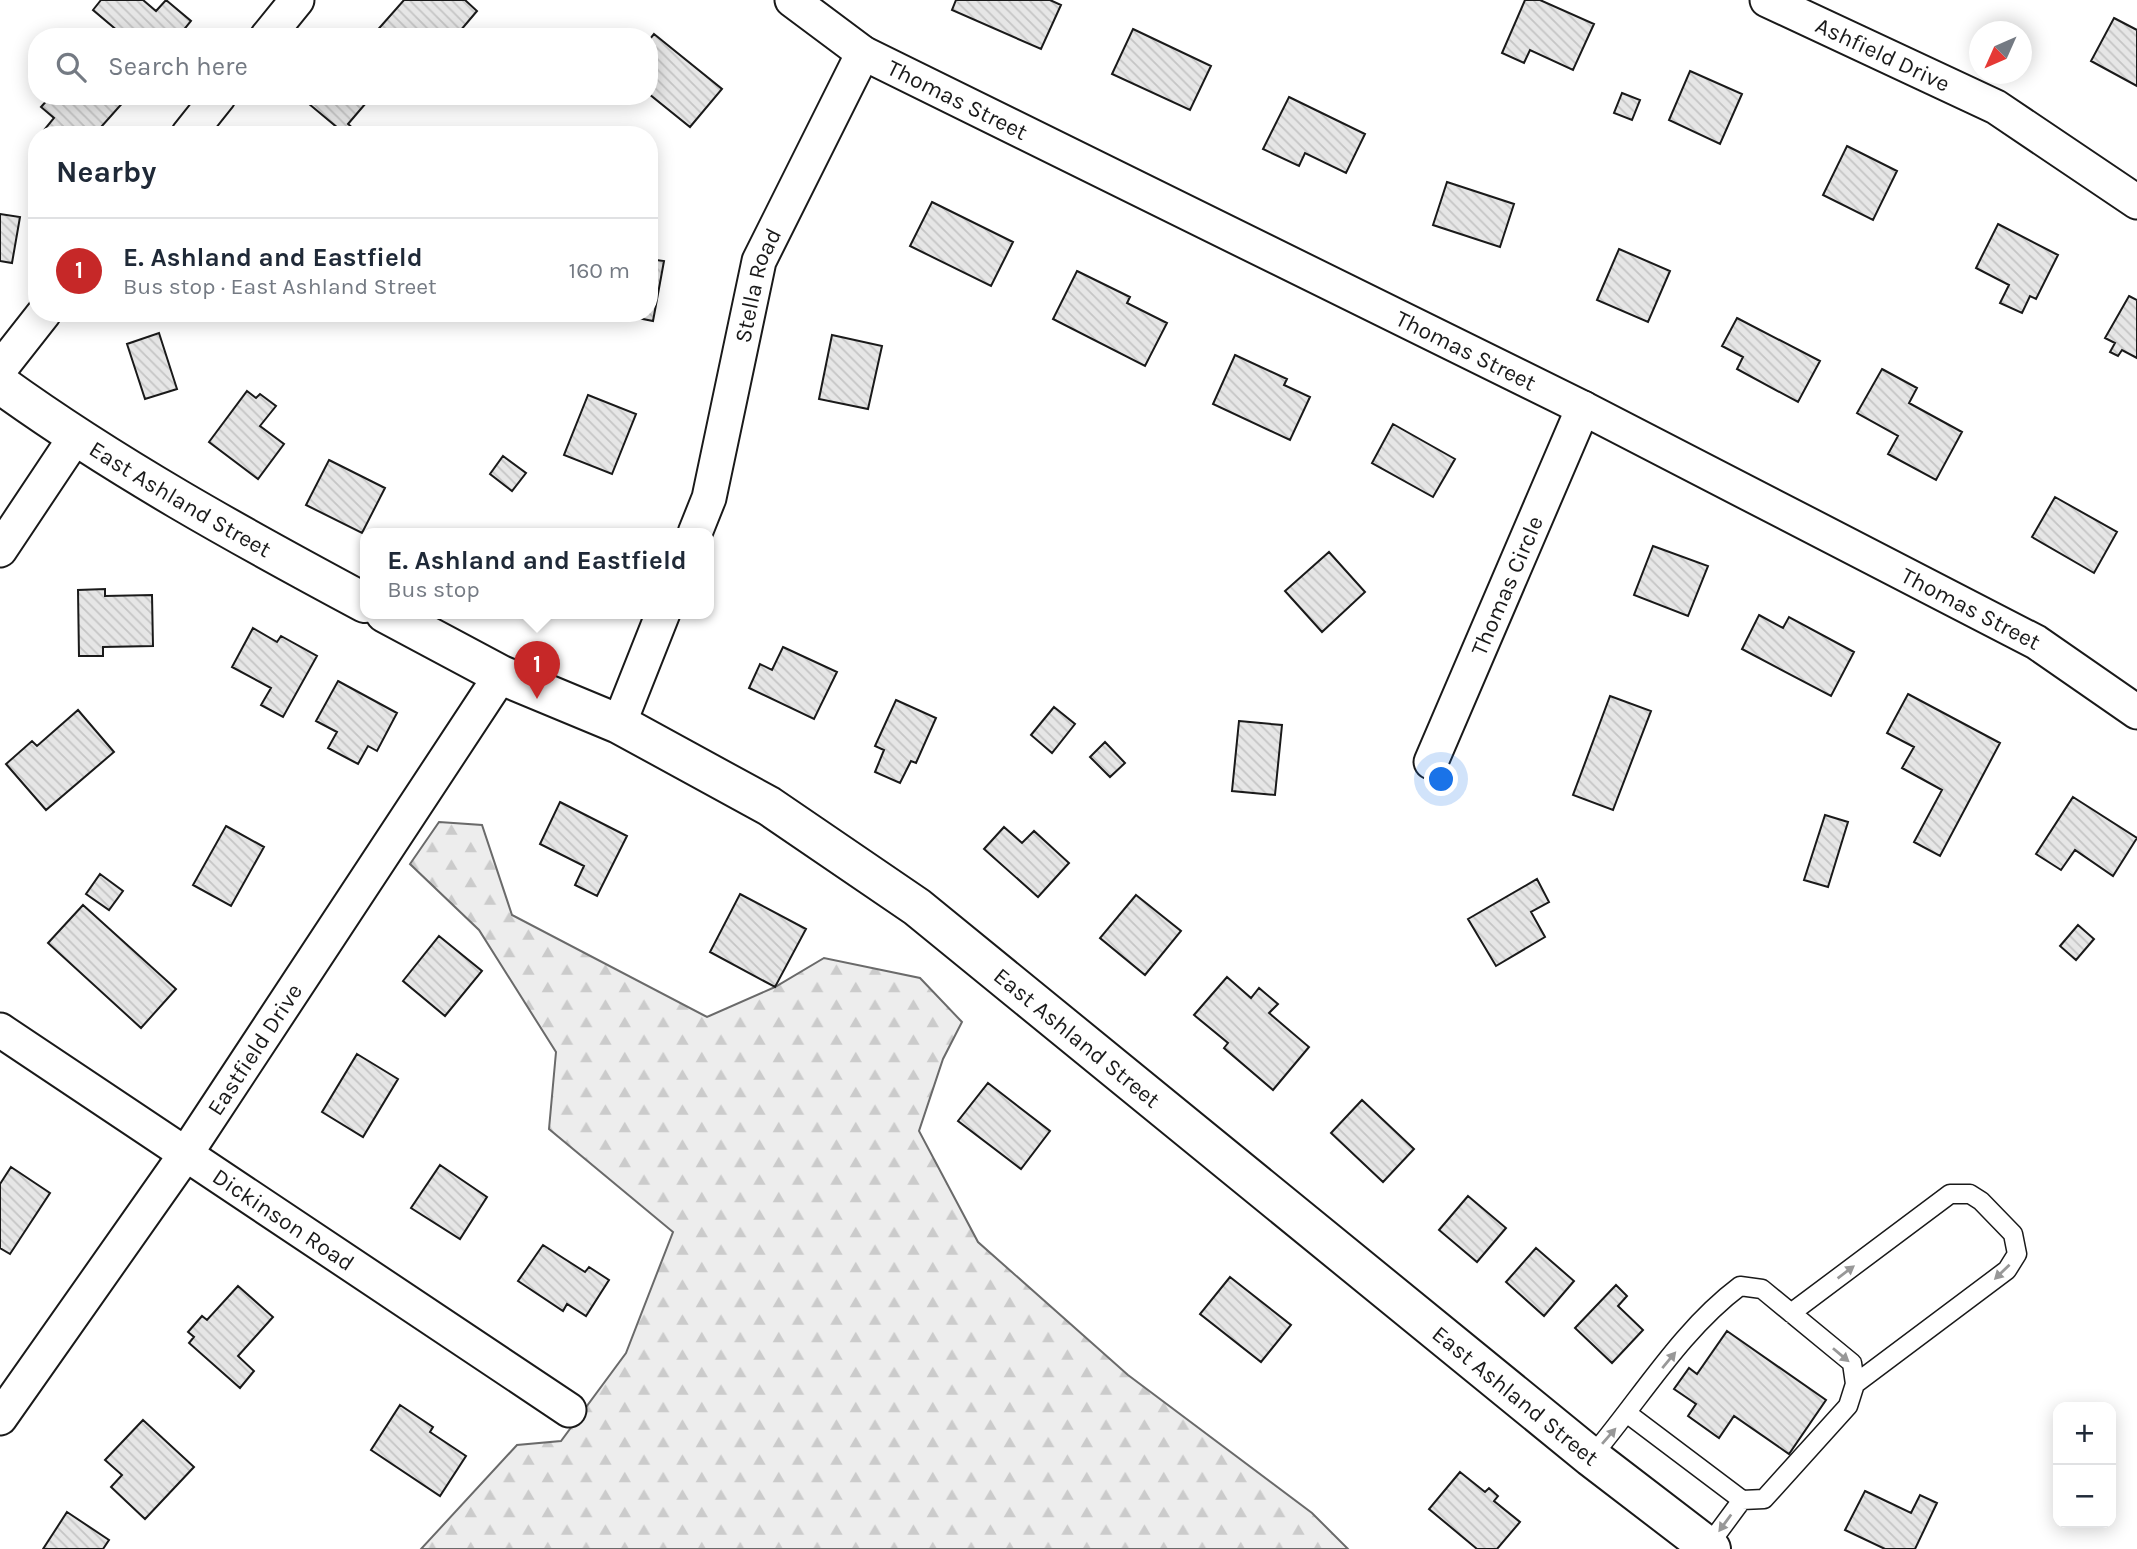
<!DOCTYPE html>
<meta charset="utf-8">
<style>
body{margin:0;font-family:Karla,sans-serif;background:#f2f2f3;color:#1f2937}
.controls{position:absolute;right:21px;bottom:21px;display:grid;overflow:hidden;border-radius:14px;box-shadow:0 4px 18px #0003}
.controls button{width:63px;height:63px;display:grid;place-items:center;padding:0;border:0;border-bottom:2px solid #e0e1e3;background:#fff;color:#1f2937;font:35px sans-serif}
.compass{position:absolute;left:1969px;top:21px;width:63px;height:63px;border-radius:50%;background:#fff;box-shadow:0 4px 18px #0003;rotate:225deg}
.you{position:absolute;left:1442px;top:780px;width:24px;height:24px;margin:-18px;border:5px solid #fff;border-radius:50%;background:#1a73e8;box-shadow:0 0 0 10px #1a73e833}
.badge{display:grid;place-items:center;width:46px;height:46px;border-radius:50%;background:#c62828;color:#fff;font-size:23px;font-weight:700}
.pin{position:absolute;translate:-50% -58px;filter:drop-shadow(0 2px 4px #0008)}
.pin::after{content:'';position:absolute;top:37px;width:24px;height:21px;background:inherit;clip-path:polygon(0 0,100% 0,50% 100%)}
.popup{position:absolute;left:360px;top:528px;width:354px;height:91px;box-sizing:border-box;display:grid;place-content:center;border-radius:14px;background:#fff;filter:drop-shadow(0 2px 5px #0005);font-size:23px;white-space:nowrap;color:#747a83}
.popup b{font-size:26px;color:#1f2937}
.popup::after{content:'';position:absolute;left:50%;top:100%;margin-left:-14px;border:14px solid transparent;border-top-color:#fff}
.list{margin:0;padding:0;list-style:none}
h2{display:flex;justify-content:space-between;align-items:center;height:91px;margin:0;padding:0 28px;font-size:30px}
h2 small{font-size:23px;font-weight:400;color:#747a83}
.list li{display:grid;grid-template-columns:46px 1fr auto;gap:21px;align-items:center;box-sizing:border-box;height:105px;padding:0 28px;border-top:2px solid #e0e1e3}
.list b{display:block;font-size:26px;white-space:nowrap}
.list p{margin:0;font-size:23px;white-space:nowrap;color:#747a83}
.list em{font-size:23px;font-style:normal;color:#747a83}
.icon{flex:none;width:38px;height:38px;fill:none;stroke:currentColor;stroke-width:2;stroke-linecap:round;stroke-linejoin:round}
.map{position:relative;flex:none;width:2137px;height:1549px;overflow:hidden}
.search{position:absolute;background:#fff;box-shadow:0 4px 18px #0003;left:28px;top:28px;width:630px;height:77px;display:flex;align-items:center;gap:18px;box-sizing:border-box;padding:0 24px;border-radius:28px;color:#747a83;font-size:26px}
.panel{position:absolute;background:#fff;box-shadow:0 4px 18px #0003;left:28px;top:126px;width:630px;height:196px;border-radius:28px}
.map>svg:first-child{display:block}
</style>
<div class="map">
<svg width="2137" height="1549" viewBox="0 0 2137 1549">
<defs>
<pattern id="forest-firs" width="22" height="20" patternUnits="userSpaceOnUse" patternTransform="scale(1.75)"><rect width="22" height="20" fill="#ededed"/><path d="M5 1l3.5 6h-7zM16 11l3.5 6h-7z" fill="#cbcbcb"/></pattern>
<pattern id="building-back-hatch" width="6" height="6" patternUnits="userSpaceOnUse" patternTransform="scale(1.75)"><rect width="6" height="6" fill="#e6e6e6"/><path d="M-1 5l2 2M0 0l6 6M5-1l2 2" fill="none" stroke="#c5c5c5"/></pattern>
</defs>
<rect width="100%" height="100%" fill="#fff"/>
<path fill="url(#forest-firs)" stroke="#6a6a6a" stroke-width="2" d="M439,822l43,3 30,90 195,102 68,-30 49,-29 96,20 42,44 -19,37 -24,72 59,111 150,133 184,138 36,36h-927l96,-104 44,-4 65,-88 47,-121 -124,-103 7,-77 -77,-122 -69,-66z"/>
<path fill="url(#building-back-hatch)" stroke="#1a1a1a" stroke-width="2" d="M101,0h42l13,11 10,-11 25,21 -13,16h-35l-6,-6 -5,6h-7l-32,-27z
M404,0h61l12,11 -22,26h-78l-3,-3z
M956,0h94l11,5 -20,44 -89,-39z
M1525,0h15l54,24 -21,46 -43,-20 -6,13 -22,-10z
M2114,18l23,12v56l-46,-25z
M1133,29l78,37 -21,44 -78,-36z
M654,34l68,55 -32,38 -41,-33v-54z
M1690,71l52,23 -22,50 -51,-24z
M1622,93l18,7 -8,20 -18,-7z
M51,96h72l3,3 -32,36h-54l14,-17 -13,-11z
M316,96h56l-24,28 13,11h-27l5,-6 -30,-25z
M1289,97l76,37 -19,39 -41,-20 -6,13 -36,-17z
M1847,146l50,25 -24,49 -50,-25z
M1447,182l67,22 -14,43 -67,-22z
M932,202l81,40 -22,44 -81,-40z
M0,214l20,3 -8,46 -12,-2z
M1998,224l60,31 -22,44 -6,-3 -8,17 -22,-10 9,-18 -33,-17z
M1619,249l51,22 -22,51 -51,-22z
M649,259l15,2 -11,60 -40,-8h36z
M1077,271l53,26 -3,6 40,20 -22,43 -92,-47z
M2129,296l8,4v58l-15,-8 -4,6 -8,-4 5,-9 -10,-5z
M1737,318l83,43 -22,41 -61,-33 6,-12 -21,-11z
M159,333l18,56 -32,10 -18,-55z
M832,335l50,11 -14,63 -49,-10z
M1235,355l52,24 -3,6 26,12 -20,43 -77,-36z
M1882,369l35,19 -8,15 53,29 -26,48 -48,-26 10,-18 -41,-23z
M247,391l9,7 4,-4 16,12 -16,20 24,18 -26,35 -49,-37z
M588,395l48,19 -24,60 -48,-19z
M1393,424l62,35 -22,38 -61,-34z
M503,456l23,17 -14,18 -22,-17z
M329,460l56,28 -23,45 -56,-28z
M2055,497l62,35 -23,41 -62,-36z
M1653,546l55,20 -20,50 -54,-21z
M1329,552l36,40 -43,40 -37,-41z
M105,589v7l47,-1 1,51 -50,1v9h-24l-1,-66z
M1759,615l24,13 6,-11 65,35 -23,44 -89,-47z
M253,628l24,14 4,-6 36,20 -34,61 -22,-12 10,-17 -39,-21z
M783,647l54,25 -23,47 -65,-31 11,-24 12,6z
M338,681l59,32 -20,38 -9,-5 -10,18 -30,-16 9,-16 -21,-11z
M1908,694l92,49 -60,113 -26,-14 28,-52 -40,-22 12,-21 -27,-14z
M1610,696l41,15 -38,99 -40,-15z
M896,700l40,18 -20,45 -5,-2 -11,22 -25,-11 9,-22 -9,-4z
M1054,707l21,17 -23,29 -21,-18z
M78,710l36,42 -68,58 -40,-46 26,-23 5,5z
M1239,721l43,4 -7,70 -43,-4z
M1105,742l20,21 -15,14 -20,-20z
M2073,797l64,41 -24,38 -38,-26 -14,20 -25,-16z
M560,802l67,34 -30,60 -22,-11 9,-19 -44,-22z
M1825,815l23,7 -20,65 -24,-7z
M226,826l38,21 -33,59 -38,-21z
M1004,827l18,16 12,-12 35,32 -31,34 -54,-48z
M100,874l23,17 -14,19 -23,-16z
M1537,879l12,23 -18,10 14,25 -49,29 -28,-47z
M740,894l66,35 -31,58 -65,-35z
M1136,895l45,36 -36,44 -45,-37z
M83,905l93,84 -35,39 -93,-85z
M2078,925l16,14 -18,21 -16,-14z
M439,936l43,35 -37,45 -42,-35z
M1227,977l24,21 8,-10 19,16 -9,9 40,34 -36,43 -49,-42 4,-5 -34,-28z
M357,1054l41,25 -35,58 -41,-25z
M988,1083l62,48 -29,38 -63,-48z
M1362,1100l52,49 -31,33 -52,-49z
M440,1165l47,32 -27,42 -49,-31z
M11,1167l39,26 -40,61 -10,-6v-64z
M1468,1196l38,32 -29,34 -38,-32z
M543,1245l42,27 4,-5 20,13 -23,36 -19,-12 -4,7 -45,-30z
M1536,1248l38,33 -30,35 -38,-34z
M1230,1277l61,48 -30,37 -61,-48z
M1616,1285l11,11 -9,10 25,24 -31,33 -37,-35z
M238,1286l35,31 -35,39 16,15 -14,17 -51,-45 5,-6 -6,-5 14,-16 5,4z
M1727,1331l99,69 -37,54 -55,-38 -15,22 -31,-22 8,-12 -22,-15 15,-21 8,6z
M400,1405l33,22 -3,5 36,24 -26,40 -69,-46z
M143,1420l51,47 -49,52 -34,-32 11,-12 -17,-15z
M1460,1472l25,20 4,-4 9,8 -4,5 26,21 -23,27h-20l-48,-40z
M1865,1491l46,22 9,-18 17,8 -22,46h-30l-40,-19z
M67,1512l42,28 -6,9h-60z"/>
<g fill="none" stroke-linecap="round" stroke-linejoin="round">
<g stroke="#1a1a1a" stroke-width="21">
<path id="lane" d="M1791,1313l159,-119h20l11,7 32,33 4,20 -10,16 -152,114
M1591,1457c48,-56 89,-126 149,-171l22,3 90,74 3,21 -7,22 -84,93 -22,1 -114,-86
M1708,1546l34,-46"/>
</g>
<g stroke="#1a1a1a" stroke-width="37">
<g id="street">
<path id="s1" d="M792,0l71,53 720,355 453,234 101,70"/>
<path id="s2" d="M1767,0l229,107 141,95"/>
<path d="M267,37l30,-37"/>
<path d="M188,135l31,-39"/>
<path d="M0,369l44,-56"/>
<path id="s3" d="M695,533l14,-35 50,-237 104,-208"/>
<path d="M0,550l76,-114"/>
<path d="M619,724l44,-111"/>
<path id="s4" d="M1431,762l152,-354"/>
<path id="s5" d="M0,1030l569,380"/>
<path id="s6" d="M0,1418l185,-263 316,-480"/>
</g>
</g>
<g stroke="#1a1a1a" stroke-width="42">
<g id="secondary">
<path id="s7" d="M0,384c115,83 240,152 365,219"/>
<path id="s8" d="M385,613l116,62 118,49 150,82 148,101 674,550 120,92"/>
</g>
</g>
<use href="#lane" stroke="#fff" stroke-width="18"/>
<use href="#street" stroke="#fff" stroke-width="33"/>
<use href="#secondary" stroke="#fff" stroke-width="38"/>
</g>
<defs><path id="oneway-solid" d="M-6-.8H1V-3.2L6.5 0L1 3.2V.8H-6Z" transform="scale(1.75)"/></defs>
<g fill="#989898">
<use href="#oneway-solid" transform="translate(1846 1272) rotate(-37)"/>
<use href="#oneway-solid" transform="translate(2002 1272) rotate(136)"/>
<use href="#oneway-solid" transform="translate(1841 1355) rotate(40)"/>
<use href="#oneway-solid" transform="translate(1669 1360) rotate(-50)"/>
<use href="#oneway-solid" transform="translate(1609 1436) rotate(-49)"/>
<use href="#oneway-solid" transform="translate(1725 1523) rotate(126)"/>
</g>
<g text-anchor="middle" stroke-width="5" stroke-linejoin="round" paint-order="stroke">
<g font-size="23" fill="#1a1a1a" stroke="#fff">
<text dy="8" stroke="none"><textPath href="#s2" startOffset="128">Ashfield Drive</textPath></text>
<text dy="8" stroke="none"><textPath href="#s1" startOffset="194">Thomas Street</textPath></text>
<text dy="8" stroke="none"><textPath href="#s3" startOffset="256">Stella Road</textPath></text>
<text dy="8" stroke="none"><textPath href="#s1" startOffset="761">Thomas Street</textPath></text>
<text dy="8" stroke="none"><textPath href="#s7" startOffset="214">East Ashland Street</textPath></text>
<text dy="8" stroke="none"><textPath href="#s4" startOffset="192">Thomas Circle</textPath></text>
<text dy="8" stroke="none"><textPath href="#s1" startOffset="1328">Thomas Street</textPath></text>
<text dy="8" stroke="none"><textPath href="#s8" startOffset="816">East Ashland Street</textPath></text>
<text dy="8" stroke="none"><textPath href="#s6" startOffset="448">Eastfield Drive</textPath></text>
<text dy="8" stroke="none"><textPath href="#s5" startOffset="341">Dickinson Road</textPath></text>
<text dy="8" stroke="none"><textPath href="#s8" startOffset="1382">East Ashland Street</textPath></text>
</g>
</g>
</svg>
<div class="controls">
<button>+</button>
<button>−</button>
</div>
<svg class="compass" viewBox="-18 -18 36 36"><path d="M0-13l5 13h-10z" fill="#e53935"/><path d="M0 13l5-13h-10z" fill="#747a83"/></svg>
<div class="you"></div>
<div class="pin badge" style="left:537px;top:699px">1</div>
<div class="popup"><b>E. Ashland and Eastfield</b>Bus stop</div>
<div class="search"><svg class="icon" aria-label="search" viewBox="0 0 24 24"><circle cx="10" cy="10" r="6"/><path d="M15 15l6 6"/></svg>Search here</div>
<section class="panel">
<h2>Nearby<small></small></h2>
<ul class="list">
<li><span class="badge">1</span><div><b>E. Ashland and Eastfield</b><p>Bus stop · East Ashland Street</p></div><em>160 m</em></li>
</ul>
</section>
</div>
